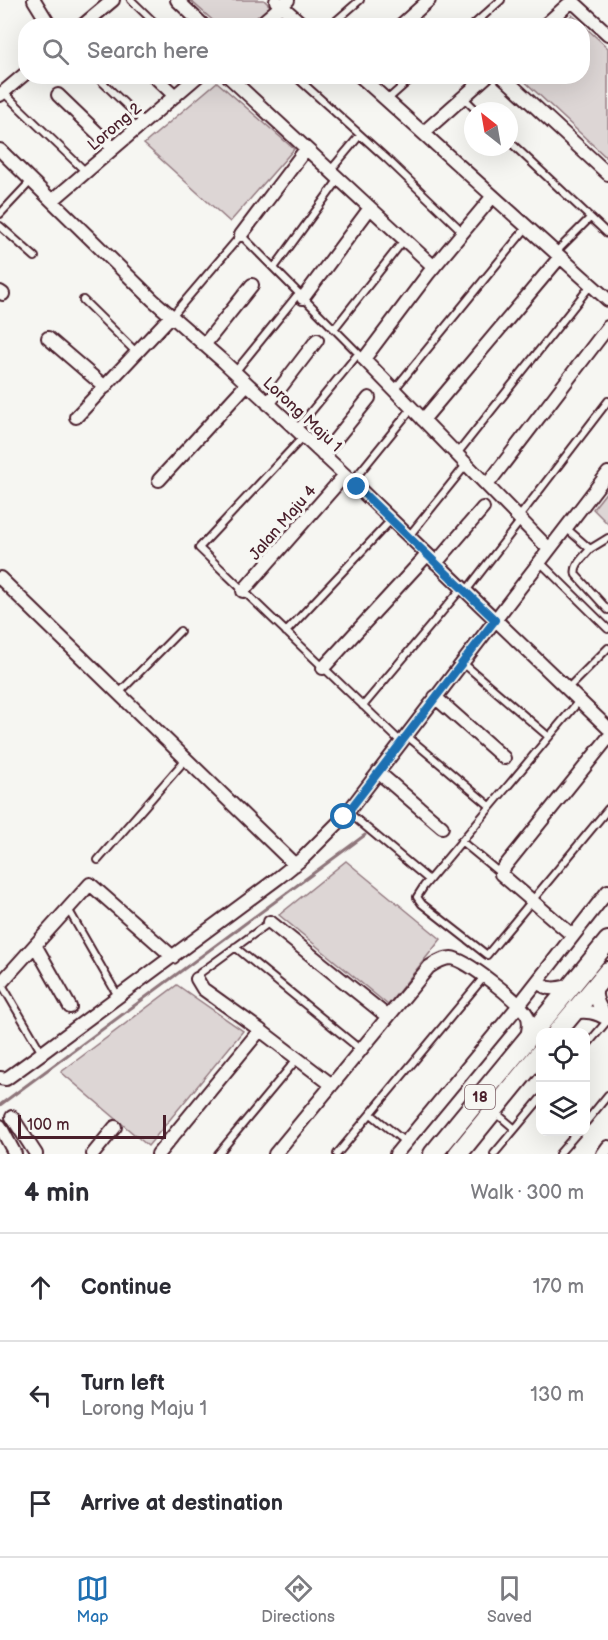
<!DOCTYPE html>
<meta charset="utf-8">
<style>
body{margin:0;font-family:"Balsamiq Sans",sans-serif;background:#f7f7f7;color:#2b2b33}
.controls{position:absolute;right:18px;bottom:18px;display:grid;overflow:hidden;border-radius:12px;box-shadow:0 6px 24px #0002}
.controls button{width:54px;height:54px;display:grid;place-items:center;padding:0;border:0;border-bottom:2px solid #e1e1e2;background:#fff;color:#2b2b33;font:30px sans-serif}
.compass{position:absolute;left:464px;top:102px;width:54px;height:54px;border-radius:50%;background:#fff;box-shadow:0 6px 24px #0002;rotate:329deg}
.scale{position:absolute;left:18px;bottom:15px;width:148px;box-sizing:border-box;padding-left:6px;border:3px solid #4a1f2b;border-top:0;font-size:16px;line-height:21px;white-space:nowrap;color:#4a1f2b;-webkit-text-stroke:4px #f6f6f2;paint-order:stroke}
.stop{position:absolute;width:18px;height:18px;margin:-14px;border:4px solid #1f6fb2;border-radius:50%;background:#fff}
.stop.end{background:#1f6fb2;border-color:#fff;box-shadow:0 2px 6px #0008}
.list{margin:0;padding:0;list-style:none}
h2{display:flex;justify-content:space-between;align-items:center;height:78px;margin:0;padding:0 24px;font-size:26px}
h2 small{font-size:20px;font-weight:400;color:#7c7c81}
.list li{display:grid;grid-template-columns:39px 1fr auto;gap:18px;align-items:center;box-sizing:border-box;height:108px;padding:0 24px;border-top:2px solid #e1e1e2}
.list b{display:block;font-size:22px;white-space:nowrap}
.list p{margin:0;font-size:20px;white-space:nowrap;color:#7c7c81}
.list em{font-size:20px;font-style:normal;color:#7c7c81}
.icon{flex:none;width:33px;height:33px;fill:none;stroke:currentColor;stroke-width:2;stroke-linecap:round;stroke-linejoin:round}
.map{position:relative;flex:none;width:608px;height:1154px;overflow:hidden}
.search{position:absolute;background:#fff;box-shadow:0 6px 24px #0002;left:18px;right:18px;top:18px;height:66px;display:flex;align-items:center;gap:15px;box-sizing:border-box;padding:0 21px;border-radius:24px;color:#7c7c81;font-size:22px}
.sheet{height:402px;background:#fff}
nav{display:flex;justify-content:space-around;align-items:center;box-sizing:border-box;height:84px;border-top:2px solid #e1e1e2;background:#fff;font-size:16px;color:#7c7c81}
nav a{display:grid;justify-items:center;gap:3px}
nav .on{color:#1f6fb2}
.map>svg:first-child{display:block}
</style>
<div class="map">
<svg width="608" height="1154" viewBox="0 0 608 1154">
<rect width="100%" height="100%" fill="#f6f6f2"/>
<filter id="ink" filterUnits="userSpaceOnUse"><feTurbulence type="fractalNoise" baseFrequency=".0167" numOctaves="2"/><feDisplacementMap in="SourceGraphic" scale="12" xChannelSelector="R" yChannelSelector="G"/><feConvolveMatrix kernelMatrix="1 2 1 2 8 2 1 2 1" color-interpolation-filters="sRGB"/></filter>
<g filter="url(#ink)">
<path fill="#ddd6d5" stroke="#947a80" stroke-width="1.5" d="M190,0h74l7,7 -23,18h-30z
M572,15l36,33v111l-88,-82 62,-1v-50l-21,-1z
M217,82l77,67 -64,73 -86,-78z
M608,490v34l-15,-15z
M346,861l95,78 -53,66 -109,-90z
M177,985l66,46 -95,115 -87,-74z"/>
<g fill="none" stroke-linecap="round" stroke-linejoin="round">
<path stroke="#8e747a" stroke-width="3" d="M0,1105l365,-270"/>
<g stroke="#4a1f2b" stroke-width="10">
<path id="service" d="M131,0l27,26
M330,26l30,-26
M472,26l29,-26
M96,76l48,46
M295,76l92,83 76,73
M3,92l83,80
M463,97l14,14
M387,100l27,-24
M509,141l99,93
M330,171l30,-36
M0,214l31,-33
M0,226l35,31
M555,253l35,-35
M274,268l65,-89
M83,300l54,53
M172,316l69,-81 123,124
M334,329l70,-89
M235,372l64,-79
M394,390l133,-163
M296,430l62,-76
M303,437l-104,111 202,194
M457,454l134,-169
M352,482l60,-74
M519,517l89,-116
M566,528l24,21c-6,8 -17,16 -14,26l32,35
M409,536l57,-71
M590,549l18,-11
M540,562l68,67
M466,591l55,-71
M286,632l105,-112
M463,663l86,74
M567,689l41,-41
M119,693l61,-62
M579,701l-155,185 -7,11 5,7 65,51 121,-146
M363,706l99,-118
M407,736l83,70
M348,812l81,68
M461,841l40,33
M98,860l88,-101
M68,909l50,87
M235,947l126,103
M197,979l3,-6 70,-51
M1,983l41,70
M586,1046l22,-26
M494,1111l21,18
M371,1114l34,28
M586,1122l22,-27
M218,1154l79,-95
M337,1154l147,-177
M494,1154l46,-55
M559,1154l19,-22"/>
</g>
<g stroke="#4a1f2b" stroke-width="16">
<path id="minor" d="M34,0l16,26
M177,0l27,26
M571,0l37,34
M276,1l28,25
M82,26l31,-26
M258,26l30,-26
M400,26l29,-26
M544,26l28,-25
M154,76l21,20
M228,76l206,191
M360,76l248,224
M502,76l106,98
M0,95l26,-22
M58,95l55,53
M423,133l64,-57
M0,150l153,150 71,62 121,113 263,253
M493,196l-65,78 -64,85 185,190
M52,201l146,-125
M241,235l65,-86
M0,292l3,2
M303,298l67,-90
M48,338l57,49
M204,345l48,-60
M268,404l49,-64
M76,417l95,-101
M423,420l137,-163
M323,455l46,-57
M159,480l88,-96
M487,485l121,-158
M436,563l47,-55
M0,578l295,287
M243,591l102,-116
M323,668l104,-113
M435,697l69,61
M378,772l64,55
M270,922l118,95
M572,935l-71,-61 1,-4 106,-132
M35,945l35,62
M197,979l6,10 57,41 72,55
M538,982c11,10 21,6 34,3
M0,984l90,-100 83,73
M596,986c-2,14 4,22 12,33
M572,1013c14,-3 24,-1 35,6
M0,1078l6,1 36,-26 236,-175 25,-20 41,-41 264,-344
M12,1117l24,37
M0,1126l15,28
M93,1154l22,-27
M158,1154l102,-124
M275,1154l154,-187c6,-4 15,-9 22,-9 15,1 69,44 76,57 4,7 1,15 0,23
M396,1154l123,-149 89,-114
M603,1154l5,-7"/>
</g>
<g stroke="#4a1f2b" stroke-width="22">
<path id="primary" d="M557,1032l51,-61
M433,1154l175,-213
M458,1154l82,-101"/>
</g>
<use href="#service" stroke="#f6f6f2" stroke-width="6"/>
<use href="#minor" stroke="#f6f6f2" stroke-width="12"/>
<use href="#primary" stroke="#f6f6f2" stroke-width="18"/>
</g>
</g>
<g fill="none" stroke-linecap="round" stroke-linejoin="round" filter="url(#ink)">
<path stroke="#1f6fb2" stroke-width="8" d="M344,817l151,-197 -138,-133"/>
</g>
<g text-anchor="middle" stroke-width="6" stroke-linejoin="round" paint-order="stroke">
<rect fill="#f6f6f2" stroke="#7e6067" stroke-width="1.5" x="465" y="1085" width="30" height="24" rx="4.5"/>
<g font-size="15" font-weight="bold" fill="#4a1f2b">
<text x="480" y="1102">18</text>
</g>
<g font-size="16" fill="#4a1f2b" stroke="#f6f6f2">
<text transform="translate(114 126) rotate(-40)" y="6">Lorong 2</text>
<text transform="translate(303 414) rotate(43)" y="6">Lorong Maju 1</text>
<text transform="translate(282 522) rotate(-49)" y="6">Jalan Maju 4</text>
</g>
</g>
</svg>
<div class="controls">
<button><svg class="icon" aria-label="locate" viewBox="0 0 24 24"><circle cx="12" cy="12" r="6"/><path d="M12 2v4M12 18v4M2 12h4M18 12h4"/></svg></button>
<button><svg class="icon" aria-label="layers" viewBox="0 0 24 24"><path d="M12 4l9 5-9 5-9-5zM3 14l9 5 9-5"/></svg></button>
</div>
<svg class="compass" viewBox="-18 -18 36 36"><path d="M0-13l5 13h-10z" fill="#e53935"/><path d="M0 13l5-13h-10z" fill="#7c7c81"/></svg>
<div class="scale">100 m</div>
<div class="stop" style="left:344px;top:817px"></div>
<div class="stop end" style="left:357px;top:487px"></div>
<div class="search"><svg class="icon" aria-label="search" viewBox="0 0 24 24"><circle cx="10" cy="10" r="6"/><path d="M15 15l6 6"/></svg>Search here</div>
</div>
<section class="sheet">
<h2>4 min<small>Walk · 300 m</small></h2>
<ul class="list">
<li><svg class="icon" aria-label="ahead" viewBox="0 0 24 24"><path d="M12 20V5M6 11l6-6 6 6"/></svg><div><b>Continue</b></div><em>170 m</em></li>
<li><svg class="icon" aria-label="left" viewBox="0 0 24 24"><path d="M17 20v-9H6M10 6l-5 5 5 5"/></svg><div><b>Turn left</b><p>Lorong Maju 1</p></div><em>130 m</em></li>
<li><svg class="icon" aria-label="arrive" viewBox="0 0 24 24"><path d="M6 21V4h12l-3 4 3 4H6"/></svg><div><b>Arrive at destination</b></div></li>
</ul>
</section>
<nav>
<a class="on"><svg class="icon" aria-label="map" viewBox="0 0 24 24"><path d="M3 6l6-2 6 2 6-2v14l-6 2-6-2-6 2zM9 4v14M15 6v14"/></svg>Map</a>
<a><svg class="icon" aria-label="directions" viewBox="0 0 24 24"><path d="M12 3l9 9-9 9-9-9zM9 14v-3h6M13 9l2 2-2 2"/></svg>Directions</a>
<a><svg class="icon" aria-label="saved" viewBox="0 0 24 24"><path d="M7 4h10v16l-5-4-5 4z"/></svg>Saved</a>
</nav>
